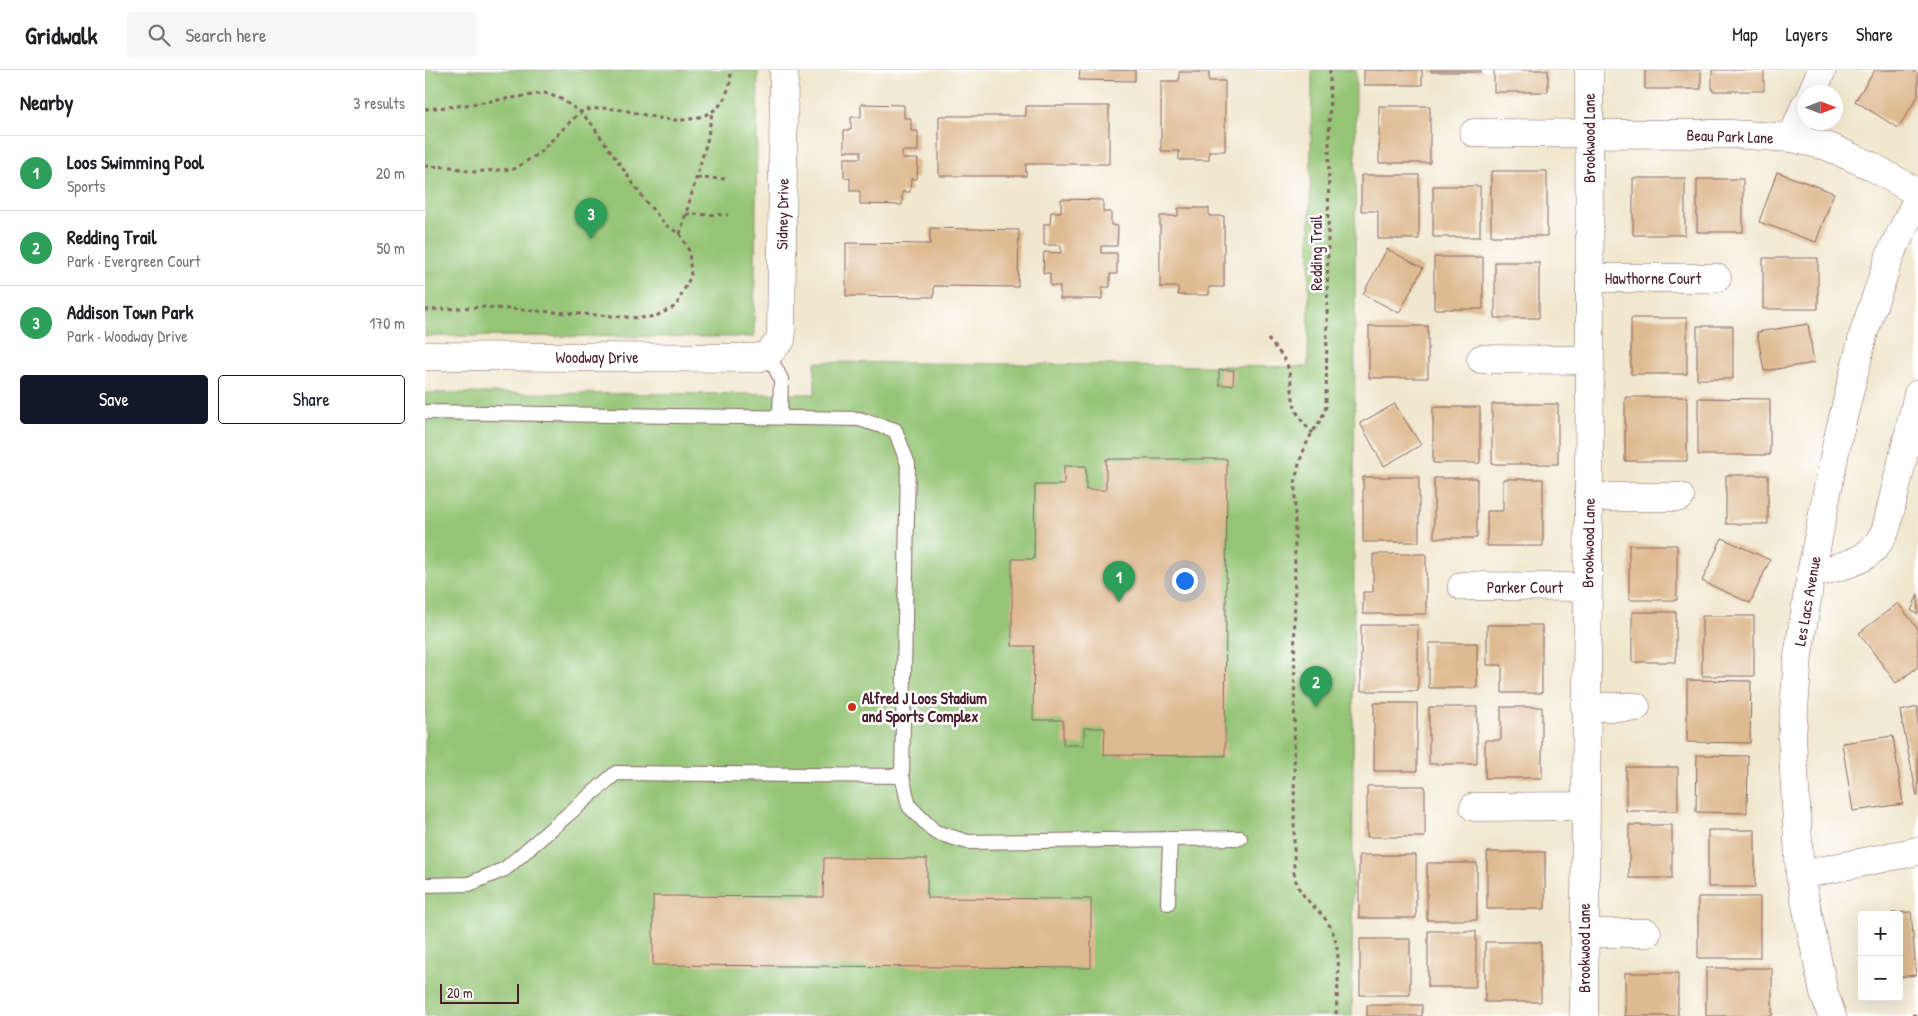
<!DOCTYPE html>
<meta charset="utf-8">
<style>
body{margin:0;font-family:"Patrick Hand",sans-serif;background:#f6f6f6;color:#202124}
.controls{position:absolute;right:15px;bottom:15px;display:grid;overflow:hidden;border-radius:5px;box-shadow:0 5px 20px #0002}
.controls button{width:45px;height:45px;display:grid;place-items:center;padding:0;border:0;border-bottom:1px solid #e0e0e0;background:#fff;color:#202124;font:25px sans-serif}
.compass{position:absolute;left:1373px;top:15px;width:45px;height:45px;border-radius:50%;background:#fff;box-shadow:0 5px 20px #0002;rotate:90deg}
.scale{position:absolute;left:15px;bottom:12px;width:79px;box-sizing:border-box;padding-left:5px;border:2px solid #4a1f2b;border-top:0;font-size:14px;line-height:18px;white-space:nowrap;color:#4a1f2b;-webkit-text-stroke:4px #fff;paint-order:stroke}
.you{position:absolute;left:759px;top:510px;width:18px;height:18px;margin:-12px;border:4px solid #fff;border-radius:50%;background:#1a73e8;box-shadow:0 0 0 8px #1a73e833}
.badge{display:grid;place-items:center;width:32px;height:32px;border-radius:50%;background:#111827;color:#fff;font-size:16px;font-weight:700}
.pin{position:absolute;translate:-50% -41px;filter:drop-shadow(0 1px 2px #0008)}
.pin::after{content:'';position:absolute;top:26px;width:18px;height:15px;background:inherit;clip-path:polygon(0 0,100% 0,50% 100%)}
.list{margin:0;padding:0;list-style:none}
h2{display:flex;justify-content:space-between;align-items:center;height:65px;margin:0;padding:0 20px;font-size:21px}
h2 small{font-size:16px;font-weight:400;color:#757577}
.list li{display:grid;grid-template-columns:32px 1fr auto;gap:15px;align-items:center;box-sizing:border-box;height:75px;padding:0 20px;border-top:1px solid #e0e0e0}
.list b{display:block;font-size:19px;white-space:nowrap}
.list p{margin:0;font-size:16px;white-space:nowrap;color:#757577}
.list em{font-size:16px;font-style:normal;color:#757577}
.actions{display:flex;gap:10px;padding:15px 20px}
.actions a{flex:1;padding:11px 0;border:1px solid #111827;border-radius:5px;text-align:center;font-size:18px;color:#111827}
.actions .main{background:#111827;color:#fff}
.icon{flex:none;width:28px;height:28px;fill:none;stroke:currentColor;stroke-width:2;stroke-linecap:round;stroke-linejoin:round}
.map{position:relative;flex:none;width:1493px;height:946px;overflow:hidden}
header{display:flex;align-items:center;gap:30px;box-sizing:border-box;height:70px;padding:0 25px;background:#fff;border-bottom:1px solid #e0e0e0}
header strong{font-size:24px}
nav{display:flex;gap:28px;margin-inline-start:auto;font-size:18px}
.search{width:350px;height:45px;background:#f6f6f6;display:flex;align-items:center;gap:12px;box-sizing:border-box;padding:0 18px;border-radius:5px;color:#757577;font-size:19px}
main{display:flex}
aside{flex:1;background:#fff}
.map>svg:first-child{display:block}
</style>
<header>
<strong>Gridwalk</strong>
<div class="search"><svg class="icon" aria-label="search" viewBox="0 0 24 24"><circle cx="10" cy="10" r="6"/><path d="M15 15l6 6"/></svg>Search here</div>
<nav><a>Map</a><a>Layers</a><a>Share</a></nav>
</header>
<main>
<aside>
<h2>Nearby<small>3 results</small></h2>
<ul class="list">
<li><span class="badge" style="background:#2e9e5b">1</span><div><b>Loos Swimming Pool</b><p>Sports</p></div><em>20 m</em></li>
<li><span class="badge" style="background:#2e9e5b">2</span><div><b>Redding Trail</b><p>Park · Evergreen Court</p></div><em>50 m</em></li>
<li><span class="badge" style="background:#2e9e5b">3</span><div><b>Addison Town Park</b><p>Park · Woodway Drive</p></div><em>170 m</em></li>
</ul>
<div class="actions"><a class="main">Save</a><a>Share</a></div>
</aside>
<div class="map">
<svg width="1493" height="946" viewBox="0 0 1493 946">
<rect width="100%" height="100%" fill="#fff"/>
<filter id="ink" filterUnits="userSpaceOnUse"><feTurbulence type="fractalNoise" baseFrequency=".02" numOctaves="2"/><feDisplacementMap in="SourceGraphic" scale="10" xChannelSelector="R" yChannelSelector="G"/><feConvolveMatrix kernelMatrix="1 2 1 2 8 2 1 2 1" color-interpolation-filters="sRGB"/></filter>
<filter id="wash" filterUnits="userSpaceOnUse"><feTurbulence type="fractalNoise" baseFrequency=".0096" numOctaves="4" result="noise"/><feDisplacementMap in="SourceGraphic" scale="20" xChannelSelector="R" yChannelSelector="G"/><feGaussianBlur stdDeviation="1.12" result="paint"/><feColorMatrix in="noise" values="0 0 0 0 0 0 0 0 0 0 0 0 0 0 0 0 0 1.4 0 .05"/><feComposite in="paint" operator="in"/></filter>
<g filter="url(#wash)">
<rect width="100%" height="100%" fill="#f1e7ce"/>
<path fill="#94c474" stroke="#6f7250" d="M0,0h333l-4,267 -329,-1z
M887,0h44l-4,946h-927v-623l390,1v-32l493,5z"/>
<g id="blocks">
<path fill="#deba91" d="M655,0h55v11l-56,-1z
M939,0h58v15h-58z
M1006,0h50v2h-50z
M1069,0h54v22h-54z
M1220,0h56v19h-56z
M1287,0h52v21h-52z
M1450,0h37l6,4v22l-20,32 -43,-27z
M754,2h30v9h16v70h-16v9h-30v-9h-18v-70h18z
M436,34l43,1v13h7v13h7v20h-16v8h16l-1,20h-6l-1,13h-8v13l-42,-1v-13h-10v-13h-6v-20h17v-7h-17v-21h7v-13h10z
M601,36h83v58h-83v12h-87v-60h87z
M954,36h51v57h-51z
M1066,101h56v65h-56z
M1352,102l57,21 -18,49 -57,-20z
M936,105h58v64h-41v-28h-17z
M1208,108h52v57h-52z
M1272,109h46v53h-46z
M1008,116h47v51h-47z
M636,129l42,1v12h8v13l7,1 -1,20h-16v7h16v21h-7v13h-8v12h-42v-13h-10v-13h-7l1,-21 17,1v-8h-17v-21h6l1,-12h10z
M753,138h31v8h15v71h-15v8h-31v-8h-18v-71h18z
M505,158l89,2 -1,57 -84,-1v11l-88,-1v-53l84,1z
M962,179l36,19 -24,45 -36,-19z
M1009,187h49v52h-49z
M1338,188h55v51h-55z
M1070,192h44v56h-44z
M1206,248h56v56h-56z
M1383,254l6,39 -50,8 -7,-39z
M944,256h59v52h-59z
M1272,256h36v53h-36z
M794,300h15l-1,15h-14z
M1200,327h62v64h-62z
M1273,328l72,1v56h-72z
M970,334l26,41 -37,21 -24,-43z
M1067,334h66v60h-66z
M1008,337h47v56h-47z
M681,389h121l-2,297 -121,-1 1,-27h-21v17h-21v-25h-30l1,-74h-22v-87h22l1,-74h29v-19h22v24h20z
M1301,405h42v49h-42z
M938,407h56v65h-56z
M1009,408h43v60h-43z
M1078,409h40v67h-56v-35h16z
M1297,468l48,22 -20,43 -48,-22z
M1204,475h48v55h-48z
M948,484h53v60h-63v-22h10z
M1493,524v20l-7,-3z
M1473,533l20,26v38l-22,16 -37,-50z
M1207,542h44v50h-44z
M1277,546h52v60h-52z
M936,555h57v66h-57z
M1062,555h55v68h-40v-28h-15z
M1004,573h48v45h-48z
M1262,610l64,1 -1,62 -63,-1z
M949,633h43v68h-43z
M1004,637h48v57h-48z
M1076,637h41v71h-57v-38h16z
M1493,637v89h-1l-17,-85z
M1468,666l10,68 -50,7 -11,-68z
M1272,685l51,1 -1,57 -51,-1z
M1201,697h52v44h-52z
M942,716h58v51h-58z
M1204,755h43v53h-43z
M1283,760h47v57h-47z
M1062,782h58v57h-58z
M934,785h57v63h-57z
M399,788l103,1v39l164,1v69l-438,-3v-69l170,1z
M1002,793h50v57h-50z
M1273,827h62v61h-62z
M1486,842l5,63 -17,2v-62l-7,-2z
M1003,861h48v56h-48z
M935,869h50v56h-50z
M1060,872h56v60h-56z
M1281,898h66v48h-66z
M1200,903h53v43h-53z
M942,935h55v11h-55z"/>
</g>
</g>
<g filter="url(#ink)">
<use href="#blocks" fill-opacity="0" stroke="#846564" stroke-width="1"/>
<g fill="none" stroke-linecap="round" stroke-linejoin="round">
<g stroke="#846564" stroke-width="16">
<path id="service" d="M343,284l13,25 -1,38
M0,342l434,7 36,11 13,34 -6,312 -286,-3 -111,96 -36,15 -44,1
M477,706l7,30 26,26 33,10 272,-4
M743,833l2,-64"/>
</g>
<g stroke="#846564" stroke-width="29">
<path id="minor" d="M1387,22l10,-22
M1049,63l257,1 61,4 37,9 42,19 47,27
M1367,68l13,-32
M1165,208h127
M0,286l333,2 10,-4 13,-14 3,-270
M1056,289l109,1
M1164,427h91
M1386,504c33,-9 60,-10 75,-45l32,-135
M1037,516l125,1
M1160,637h51
M1049,737l111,-1
M1375,805l118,-24
M1159,863h63
M1159,946l6,-656 -1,-290
M1407,946l-8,-23 -24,-118 -8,-138 6,-81 13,-82 26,-132 27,-110 27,-79 27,-55"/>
</g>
<path stroke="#846564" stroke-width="3" stroke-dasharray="4 4" stroke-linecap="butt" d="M905,0l-4,336c-3,12 -7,16 -14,27 -9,16 -15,34 -17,52l-1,387c4,29 26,34 37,56 12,25 6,61 5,88
M0,39l33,-3 87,-13 16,6 19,13c34,-11 62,6 95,8 19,1 44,-6 51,-25 3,-9 7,-15 3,-25
M0,96l26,1 21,5 42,-3 24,-15 42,-42 11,11 55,79 21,24 13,8 9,17 2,25 -15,30 -20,10 -16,2 -160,-11 -55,3
M272,108l32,1
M261,144l42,1
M255,164l27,-93 5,-28
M843,269c6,8 18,19 20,29 8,29 -1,41 25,65
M1487,946l6,-2"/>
<use href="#service" stroke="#fff" stroke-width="14"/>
<use href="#minor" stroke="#fff" stroke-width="28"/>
</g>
</g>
<circle fill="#c8321e" stroke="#fff" stroke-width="2" cx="427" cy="637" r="5"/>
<g text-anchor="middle" stroke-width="5" stroke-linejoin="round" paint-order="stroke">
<g font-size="16" fill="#4a1f2b" stroke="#fff">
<text transform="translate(1305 66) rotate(2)" y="6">Beau Park Lane</text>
<text transform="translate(1164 68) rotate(-90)" y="6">Brookwood Lane</text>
<text transform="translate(357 144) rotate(-89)" y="6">Sidney Drive</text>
<text transform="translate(891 183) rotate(-90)" y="6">Redding Trail</text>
<text x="1228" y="214">Hawthorne Court</text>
<text x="172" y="293">Woodway Drive</text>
<text transform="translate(1163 473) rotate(-89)" y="6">Brookwood Lane</text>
<text x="1100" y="523">Parker Court</text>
<text transform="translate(1382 531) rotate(-80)" y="6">Les Lacs Avenue</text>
<text transform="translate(1159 878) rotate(-90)" y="6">Brookwood Lane</text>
</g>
<g font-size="16" font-weight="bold" fill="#4a1f2b" stroke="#fff" text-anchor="start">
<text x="437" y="634">Alfred J Loos Stadium<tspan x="437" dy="18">and Sports Complex</tspan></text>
</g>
</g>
</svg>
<div class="controls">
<button>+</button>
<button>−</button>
</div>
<svg class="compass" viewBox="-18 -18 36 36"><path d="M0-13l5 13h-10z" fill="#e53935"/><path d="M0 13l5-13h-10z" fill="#757577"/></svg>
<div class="scale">20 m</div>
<div class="you"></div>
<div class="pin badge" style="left:694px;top:532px;background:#2e9e5b">1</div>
<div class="pin badge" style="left:891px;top:637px;background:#2e9e5b">2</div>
<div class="pin badge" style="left:166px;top:169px;background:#2e9e5b">3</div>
</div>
</main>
